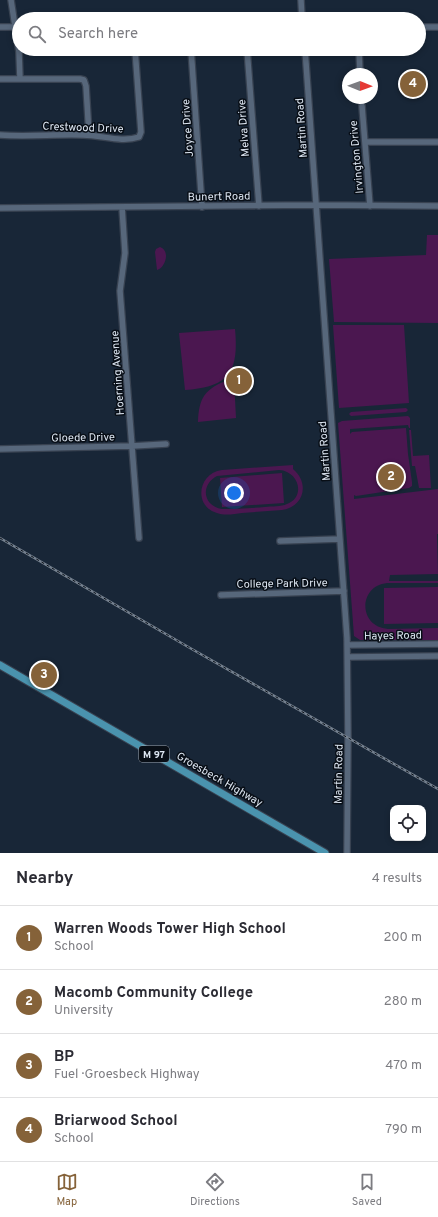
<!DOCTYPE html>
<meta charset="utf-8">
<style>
body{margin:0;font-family:Overpass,sans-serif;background:#f2f2f3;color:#2b2b33}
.controls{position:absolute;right:12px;bottom:12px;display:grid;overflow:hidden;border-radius:8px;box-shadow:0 2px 6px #0003}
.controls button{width:36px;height:36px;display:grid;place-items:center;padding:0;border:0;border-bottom:1px solid #e1e1e2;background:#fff;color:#2b2b33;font:20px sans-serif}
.compass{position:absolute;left:342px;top:68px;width:36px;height:36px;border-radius:50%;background:#fff;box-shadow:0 2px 6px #0003;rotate:91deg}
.you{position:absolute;left:234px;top:493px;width:14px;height:14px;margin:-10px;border:3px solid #fff;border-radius:50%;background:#1a73e8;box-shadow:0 0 0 6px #1a73e833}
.badge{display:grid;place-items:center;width:26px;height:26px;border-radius:50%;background:#856239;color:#fff;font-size:13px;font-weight:700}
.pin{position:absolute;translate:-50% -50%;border:2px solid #fff;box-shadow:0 1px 4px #0006}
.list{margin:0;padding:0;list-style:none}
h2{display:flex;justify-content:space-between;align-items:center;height:52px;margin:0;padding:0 16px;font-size:17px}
h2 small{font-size:13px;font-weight:400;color:#7c7c81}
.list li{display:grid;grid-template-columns:26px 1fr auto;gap:12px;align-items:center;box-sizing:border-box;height:64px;padding:0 16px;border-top:1px solid #e1e1e2}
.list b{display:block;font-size:15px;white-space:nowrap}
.list p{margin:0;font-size:13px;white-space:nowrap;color:#7c7c81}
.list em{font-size:13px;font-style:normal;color:#7c7c81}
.icon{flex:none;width:22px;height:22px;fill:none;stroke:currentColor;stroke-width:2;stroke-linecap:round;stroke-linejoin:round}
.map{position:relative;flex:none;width:438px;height:853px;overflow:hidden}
.search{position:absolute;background:#fff;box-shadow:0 2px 6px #0003;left:12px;right:12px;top:12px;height:44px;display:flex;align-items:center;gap:10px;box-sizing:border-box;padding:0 14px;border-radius:22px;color:#7c7c81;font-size:15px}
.sheet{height:308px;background:#fff}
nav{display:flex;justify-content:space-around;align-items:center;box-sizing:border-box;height:56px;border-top:1px solid #e1e1e2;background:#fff;font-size:11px;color:#7c7c81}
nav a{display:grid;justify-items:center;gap:2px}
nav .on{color:#856239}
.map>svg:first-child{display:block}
</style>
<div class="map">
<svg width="438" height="853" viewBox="0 0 438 853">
<rect width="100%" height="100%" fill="#182637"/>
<path fill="#4b1750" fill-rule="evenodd" d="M427,235h11v88l-104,-1 -5,-63 97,-4z
M160,247c11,4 5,21 -3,23l-2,-18 1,-3z
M333,325h71l5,78 -70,5z
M235,329c4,43 -6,58 -50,61l-6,-57z
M228,380h6l2,38 -38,4c1,-25 7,-33 30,-42z
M406,408l2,2 -2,2 -55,4 -2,-2 2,-2z
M408,416l2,2v10h-1l-1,-3 -58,4v5l2,-2 54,-4 2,26 4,28v4l-3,2 -53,8 -2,-1v4l84,-10v45h-1l1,40 -48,1 -1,6h49v2h-51c-29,3 -29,44 1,46l50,-1v12h-78l-6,-4 -16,-213 4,-2z
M409,430h2l2,26 16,-1 2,33h-12l-4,-22h-3z
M293,465v4c17,14 11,38 -11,41 -13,1 -27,2 -40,3 -8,1 -17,3 -25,0 -24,-7 -19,-40 5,-43zM279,470c20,1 27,27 8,34 -6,3 -15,2 -22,3 -14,1 -28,2 -43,2 -19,-3 -22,-24 -5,-33z
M282,473l2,30 -62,4 -2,-29z
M438,587v36l-54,1v-36z"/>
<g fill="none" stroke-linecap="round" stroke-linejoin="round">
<g stroke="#384251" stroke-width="8">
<path id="minor" d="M11,0l8,52 1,27
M301,0l1,19
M0,27h18
M419,27h19
M191,49l11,158
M247,49l12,157
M305,49l42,589 1,99 -1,116
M359,49l1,25
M0,79h80l4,1 2,6 3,49
M362,106l8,100
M0,135c28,2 56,-1 83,0 19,0 38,8 56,2l2,-5 -6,-83
M365,142h73
M122,207l3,46 -5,38 19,247
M0,208l316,-3 122,1
M0,449l132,-3 34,-2
M280,541l60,-2
M221,595l123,-4
M347,645l91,-1
M348,657l90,-1"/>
</g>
<g stroke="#384251" stroke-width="9">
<path id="major" d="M0,665l325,188"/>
</g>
<use href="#minor" stroke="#57677b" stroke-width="5.5"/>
<use href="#major" stroke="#4a93ae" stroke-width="7"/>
<g stroke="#75818f" stroke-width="2.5">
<path id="rail" d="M0,538l190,110 248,141"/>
</g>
<use href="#rail" stroke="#080e16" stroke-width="1" stroke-dasharray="3" stroke-linecap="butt"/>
</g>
<g text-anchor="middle" stroke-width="3" stroke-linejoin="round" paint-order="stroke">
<rect fill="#080e16" stroke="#9ea6b1" stroke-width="1" x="139" y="746" width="30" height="16" rx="3"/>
<g font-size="10" font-weight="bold" fill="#dee7f3">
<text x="154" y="758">M 97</text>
</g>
<g font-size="11" fill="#dee7f3" stroke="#080e16">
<text transform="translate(83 127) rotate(2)" y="4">Crestwood Drive</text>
<text transform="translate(187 128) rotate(-94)" y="4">Joyce Drive</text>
<text transform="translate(243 128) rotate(-94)" y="4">Melva Drive</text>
<text transform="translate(301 128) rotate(-94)" y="4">Martin Road</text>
<text transform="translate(356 157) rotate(-95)" y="4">Irvington Drive</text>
<text transform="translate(219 196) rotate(-1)" y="4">Bunert Road</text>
<text transform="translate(117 373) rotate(-94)" y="4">Hoerning Avenue</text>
<text transform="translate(83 437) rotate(-1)" y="4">Gloede Drive</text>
<text transform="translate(324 451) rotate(-94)" y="4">Martin Road</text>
<text transform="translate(282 583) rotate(-1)" y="4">College Park Drive</text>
<text transform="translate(393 635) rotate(-1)" y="4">Hayes Road</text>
<text transform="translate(338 774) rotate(-89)" y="4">Martin Road</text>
<text transform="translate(220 779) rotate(30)" y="4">Groesbeck Highway</text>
</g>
</g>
</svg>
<div class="controls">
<button><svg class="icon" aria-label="locate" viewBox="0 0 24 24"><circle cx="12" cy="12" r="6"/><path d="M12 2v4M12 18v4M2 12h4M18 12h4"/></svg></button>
</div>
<svg class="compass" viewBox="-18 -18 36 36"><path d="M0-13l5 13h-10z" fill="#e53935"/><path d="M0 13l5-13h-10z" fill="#7c7c81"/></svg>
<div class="you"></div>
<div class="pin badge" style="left:239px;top:381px">1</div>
<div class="pin badge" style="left:391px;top:477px">2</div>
<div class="pin badge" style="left:44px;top:675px">3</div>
<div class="pin badge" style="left:413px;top:84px">4</div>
<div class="search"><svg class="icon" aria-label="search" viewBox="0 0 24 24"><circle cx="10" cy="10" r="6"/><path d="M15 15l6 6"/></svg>Search here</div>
</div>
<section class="sheet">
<h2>Nearby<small>4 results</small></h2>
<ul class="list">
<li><span class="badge">1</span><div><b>Warren Woods Tower High School</b><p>School</p></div><em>200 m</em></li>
<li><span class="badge">2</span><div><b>Macomb Community College</b><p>University</p></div><em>280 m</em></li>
<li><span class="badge">3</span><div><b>BP</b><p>Fuel · Groesbeck Highway</p></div><em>470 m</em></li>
<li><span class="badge">4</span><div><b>Briarwood School</b><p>School</p></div><em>790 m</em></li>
</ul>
</section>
<nav>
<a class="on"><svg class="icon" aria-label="map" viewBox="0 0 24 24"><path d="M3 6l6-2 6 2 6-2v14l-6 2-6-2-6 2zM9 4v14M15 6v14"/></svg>Map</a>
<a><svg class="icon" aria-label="directions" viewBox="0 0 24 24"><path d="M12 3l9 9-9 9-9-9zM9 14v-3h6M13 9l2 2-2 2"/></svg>Directions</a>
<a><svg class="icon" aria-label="saved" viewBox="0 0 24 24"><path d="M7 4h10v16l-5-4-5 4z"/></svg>Saved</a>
</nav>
